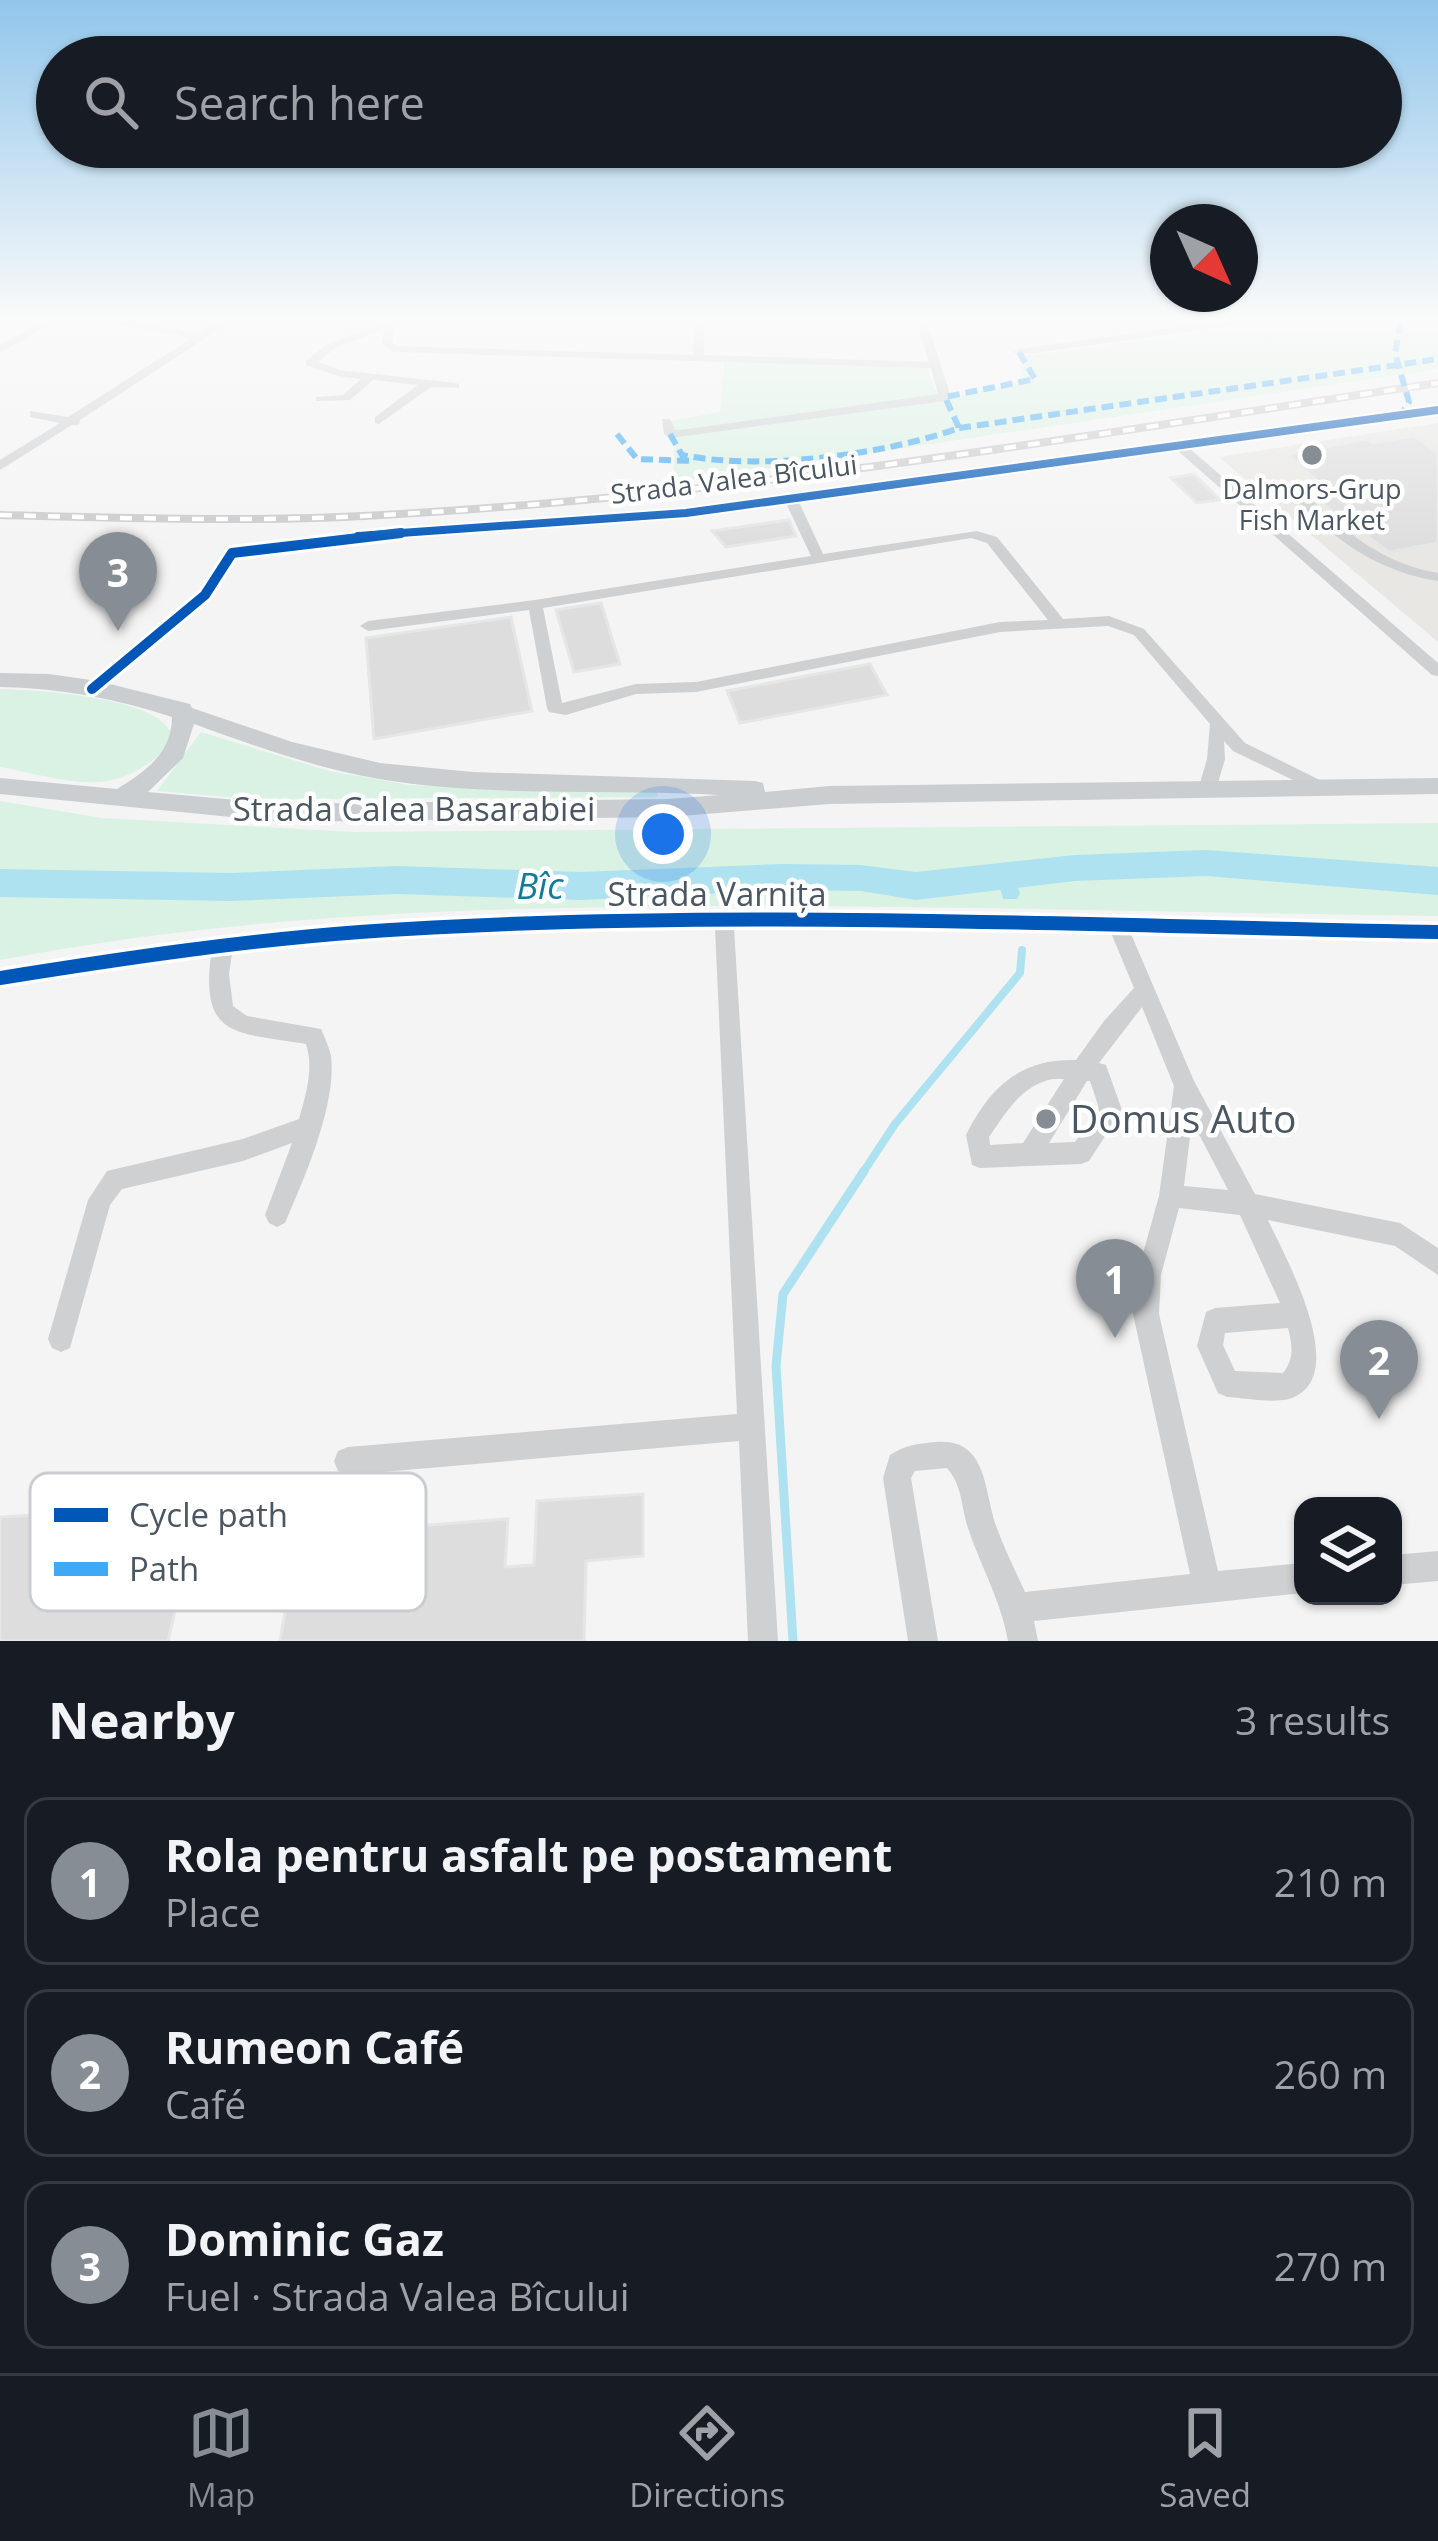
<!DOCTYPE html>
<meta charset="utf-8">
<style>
body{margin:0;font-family:"Open Sans",sans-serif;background:#242831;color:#f1f3f6}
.controls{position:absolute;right:36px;bottom:36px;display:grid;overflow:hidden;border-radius:24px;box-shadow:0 3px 9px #0004}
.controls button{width:108px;height:108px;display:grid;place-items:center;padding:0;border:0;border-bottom:3px solid #363941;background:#171b24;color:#f1f3f6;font:60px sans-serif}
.compass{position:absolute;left:1150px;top:204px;width:108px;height:108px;border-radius:50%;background:#171b24;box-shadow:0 3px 9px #0004;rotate:135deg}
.you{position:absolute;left:663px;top:834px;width:42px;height:42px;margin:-30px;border:9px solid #fff;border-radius:50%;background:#1a73e8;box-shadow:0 0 0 18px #1a73e833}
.badge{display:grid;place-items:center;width:78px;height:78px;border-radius:50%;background:#868d94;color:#fff;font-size:39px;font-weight:700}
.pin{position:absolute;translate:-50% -99px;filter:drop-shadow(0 3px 6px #0008)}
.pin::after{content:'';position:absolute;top:63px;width:42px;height:36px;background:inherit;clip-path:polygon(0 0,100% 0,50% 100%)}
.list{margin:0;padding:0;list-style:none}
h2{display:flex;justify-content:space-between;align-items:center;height:156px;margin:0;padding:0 48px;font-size:51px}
h2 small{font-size:39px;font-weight:400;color:#9ea1a6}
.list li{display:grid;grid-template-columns:78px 1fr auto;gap:36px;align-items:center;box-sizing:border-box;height:168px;margin:0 24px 24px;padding:0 24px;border:3px solid #363941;border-radius:24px}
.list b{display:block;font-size:45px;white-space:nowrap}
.list p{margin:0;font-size:39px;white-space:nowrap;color:#9ea1a6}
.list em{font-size:39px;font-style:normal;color:#9ea1a6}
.icon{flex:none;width:66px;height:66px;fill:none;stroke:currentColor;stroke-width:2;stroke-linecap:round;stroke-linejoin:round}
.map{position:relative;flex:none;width:1438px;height:1641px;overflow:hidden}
.search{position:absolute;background:#171b24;box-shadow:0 3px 9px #0004;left:36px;right:36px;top:36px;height:132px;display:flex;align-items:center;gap:30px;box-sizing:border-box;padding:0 42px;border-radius:66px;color:#9ea1a6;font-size:45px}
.sheet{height:732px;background:#171b24}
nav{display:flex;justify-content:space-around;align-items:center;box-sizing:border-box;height:168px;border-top:3px solid #363941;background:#171b24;font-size:33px;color:#9ea1a6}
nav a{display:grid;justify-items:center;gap:6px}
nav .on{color:#868d94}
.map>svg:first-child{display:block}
</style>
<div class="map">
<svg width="1438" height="1641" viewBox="0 0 1438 1641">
<rect width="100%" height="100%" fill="#f4f4f4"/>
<path fill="#e8e7e3" d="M1438,423v219l-219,-185z"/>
<path fill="#d9f2e3" d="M1284,322h154v47l-764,113v-46l277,-39 74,-16 -7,-24z
M725,357l201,10 12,29 -262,36 -7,-11 51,-9z
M0,689c37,1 153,8 170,42v14c-57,57 -99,35 -170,22z
M201,732l128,39 80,14 248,5 1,7 -407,2 -94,-8z
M0,801l102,17 252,14 1084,-9v93c-239,-3 -477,-10 -716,-10 -243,1 -483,8 -722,54z"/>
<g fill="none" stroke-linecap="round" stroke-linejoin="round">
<path stroke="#aee2f0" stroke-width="8" d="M862,1174l33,-50 125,-151 2,-23"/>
<path stroke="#aee2f0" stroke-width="9" d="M793,1641l-17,-275 7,-72 81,-123"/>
<path fill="#aee2f0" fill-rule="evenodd" d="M1006,870l7,2 7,22 -3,5h-14l-6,-22 2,-5z"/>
<path fill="#aee2f0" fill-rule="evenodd" d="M1206,850l232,17v28l-232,-19 -131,5 -159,19 -55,-9 -79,-1 -201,10 -184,-6 -166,7 -231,-4v-28l231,4 166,-7 184,6 201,-8 79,1 55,7 159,-17z"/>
</g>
<path fill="#ddddde" stroke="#e5e6e7" stroke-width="3" d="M1414,436l24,17v90l-49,9 -65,-47 -10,-9 14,-6 -41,-35 80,-16 6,4z
M1194,474l26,26 -23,3 -26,-25z
M789,520l7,16 -70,11 -14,-16z
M601,603l19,61 -46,8 -18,-62z
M511,617l21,94 -158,28 -8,-101z
M870,664l17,31 -147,28 -13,-32z
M643,1494v62l-57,5 -2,80h-304l18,-106 210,-16 -3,48 29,-2 3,-64z
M200,1506l-32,135h-168v-124z"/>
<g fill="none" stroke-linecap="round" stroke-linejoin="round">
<path fill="#ced0d2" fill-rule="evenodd" d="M42,322h12l-54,31v-8z
M107,322h22l71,11 18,-11h12l-150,98 -1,5h-7l-72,45v-10l60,-37 -30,-6v-6l38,6 124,-79z
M385,322h14l-5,4 -1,17 3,3 297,9 1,-33h10v33l225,7 -12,-40h10l24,75 -6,4 -275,37 -6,-4 -2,-15h8l5,11 13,-1 250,-35 -7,-26 -538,-16 -11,-8 2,-15 -49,19 -17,14 22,8 115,13 4,1v4l-28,-1 -52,37 -4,-1v-6l43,-32 -45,-5 -23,20 -34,1v-4l27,-2 18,-16 -23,-3 -32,-11v-4l21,-17z
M1215,322h25l-5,3 -216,30 -6,-3 6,-3z
M1438,406v8l-249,34 249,215v13l-6,-1 -255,-225 -378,52 24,52 154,-23 20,6 66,82 46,-3 35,13 101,114 83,41 3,4 -3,4 -6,2 -89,-43 -9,-10 1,18 -9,31 -3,4h-12l-3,-4 9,-31 3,-35 -76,-89 -26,-9 -108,6 -304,60 -60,2 -70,21 -17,-3 -2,-4 -18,-98 -161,21 -8,-5 8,-5 167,-21 276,-44 -25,-53 -100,14 -340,24 -28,8 -81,8 -27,41 -112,95 -6,1 -8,-5 116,-97 27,-42 5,-1 85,-8 28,-8 341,-24zM971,538l16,5 61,77 -48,2 -304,60 -60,2 -74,19 -19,-95z
M1312,484l7,4 -12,7c38,37 77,69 131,78v8c-60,-9 -106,-42 -147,-87z
M717,912l721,12v16l-307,-6 63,147 61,113 145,29 38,25v27l-43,-29 -127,-26c16,35 84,155 24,178 -17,6 -46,0 -65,-1l-9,-4 -21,-47 9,-34 9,-4 65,-5 -40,-88 -61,-7 -18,67 -2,39 59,257 85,-8v30l-269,28 4,20h-30c-7,-40 -26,-72 -39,-110 -8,-22 -6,-45 -22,-63l-32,3 -4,7 27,163h-30l-25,-163 7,-23c15,-10 27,-11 45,-13 55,-5 48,52 63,89 8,21 18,41 27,61l165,-18 -57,-260 4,-39 22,-79 15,-110 -32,-79 -43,56 7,2 16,45 -33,51 -8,3 -101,4 -8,-3 -6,-30c24,-48 55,-77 110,-75l28,-39 30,-33 -23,-55 -377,-5 44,713h-30l-9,-200 -391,34 -10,-4 -4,-10 4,-10 10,-4 389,-33 -22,-486c-162,3 -322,9 -483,25l-3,21 4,32 14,10 74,13c4,9 8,18 10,27 6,48 -27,123 -46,167l-8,4 -8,-4 -4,-8 27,-72 -49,18 -121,28 -12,16 -40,143 -9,4 -9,-4 -4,-9 40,-139 19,-29 136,-32 56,-20c7,-25 15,-50 7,-75 -68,-12 -106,-4 -95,-89l-211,32v-18l215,-31 8,-3 6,2c163,-16 325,-22 488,-25zM1053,1079h11l-41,64 -33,2 -1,-8c17,-24 32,-52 64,-58zM1087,1081h3l9,27 -24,34 -26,1zM1192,1121l36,69 -44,-4zM1288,1328c4,17 7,30 -5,45l-48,-2 -12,-26 2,-12z
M1438,1551v30l-45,4v-30z"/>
<path fill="#caced1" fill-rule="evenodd" d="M0,673l49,1 49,7 92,23 2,4 100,34 88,21 93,9 282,9 8,2 2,9 64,-6 609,-8v16l-609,10 -161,13 -386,5 -282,-28v-16l117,11c29,-18 55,-36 55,-72 -58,-19 -112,-29 -172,-30zM194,724c61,22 121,44 185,55 112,19 227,9 340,16l-51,4 -386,5 -134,-12 35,-34z"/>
<g stroke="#c9cacc" stroke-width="8">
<path id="rail" d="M0,515c121,3 243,7 364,1 360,-18 717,-80 1074,-133"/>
</g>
<use href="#rail" stroke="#fff" stroke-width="4.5" stroke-dasharray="12" stroke-linecap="butt"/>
<path stroke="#3fa9f5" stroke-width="6" stroke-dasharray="12 6" stroke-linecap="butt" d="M1401,322l-6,31 14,49 -8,13
M959,428l479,-69
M617,434l20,25 58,2
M670,434l12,21c78,16 202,0 277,-27l-14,-31 90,-18 -16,-27"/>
<g stroke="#fff" stroke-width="12">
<path id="cycleway-far2" d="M358,536l328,-23 752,-103"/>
</g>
<g stroke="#fff" stroke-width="16">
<path id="cycleway-far1" d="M92,689l113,-94 27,-42 169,-20"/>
</g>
<g stroke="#fff" stroke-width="21">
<path id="cycleway" d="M0,978c119,-19 239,-37 360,-46 358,-25 719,-6 1078,0"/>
</g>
<use href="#cycleway-far2" stroke="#0057b8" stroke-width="8"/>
<use href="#cycleway-far1" stroke="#0057b8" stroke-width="10"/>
<use href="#cycleway" stroke="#0057b8" stroke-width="14"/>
</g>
<linearGradient id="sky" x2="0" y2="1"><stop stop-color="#91c6eb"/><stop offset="0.58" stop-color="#fafafa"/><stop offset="1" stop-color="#fafafa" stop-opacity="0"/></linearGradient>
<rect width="1438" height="551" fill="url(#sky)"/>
<g fill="#868d94" stroke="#fff" stroke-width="4.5">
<circle cx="1312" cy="455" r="12"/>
<circle cx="1046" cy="1119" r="12"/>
</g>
<g text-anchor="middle" stroke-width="9" stroke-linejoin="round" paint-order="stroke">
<g font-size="27" fill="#4a5661" stroke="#fff">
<text transform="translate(734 480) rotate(-7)" y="9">Strada Valea Bîcului</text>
</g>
<g font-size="27" fill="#4a5661" stroke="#fff">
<text x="1312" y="499">Dalmors-Grup<tspan x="1312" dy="31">Fish Market</tspan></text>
</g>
<g font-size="33" fill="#4a5661" stroke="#fff">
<text x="414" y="821">Strada Calea Basarabiei</text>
<text x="717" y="906">Strada Varnița</text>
</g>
<g font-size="36" font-style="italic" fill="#0c7c9b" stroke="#fff">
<text x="540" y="899">Bîc</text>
</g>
<g font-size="39" fill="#4a5661" stroke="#fff" text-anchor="start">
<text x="1070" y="1133">Domus Auto</text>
</g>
</g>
<rect x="30" y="1473" width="396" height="138" rx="18" fill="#fff" stroke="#c9ccd0" stroke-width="3"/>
<rect x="54" y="1508" width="54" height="14" fill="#0057b8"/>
<rect x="54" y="1562" width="54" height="14" fill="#3fa9f5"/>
<g font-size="33" fill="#4a5661">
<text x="129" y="1527">Cycle path</text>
<text x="129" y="1581">Path</text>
</g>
</svg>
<div class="controls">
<button><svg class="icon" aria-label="layers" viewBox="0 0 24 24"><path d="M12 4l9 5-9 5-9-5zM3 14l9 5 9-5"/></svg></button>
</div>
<svg class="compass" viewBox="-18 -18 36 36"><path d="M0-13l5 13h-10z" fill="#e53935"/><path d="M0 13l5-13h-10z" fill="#9ea1a6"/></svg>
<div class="you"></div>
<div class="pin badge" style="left:1115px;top:1338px">1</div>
<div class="pin badge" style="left:1379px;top:1419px">2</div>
<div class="pin badge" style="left:118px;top:631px">3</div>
<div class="search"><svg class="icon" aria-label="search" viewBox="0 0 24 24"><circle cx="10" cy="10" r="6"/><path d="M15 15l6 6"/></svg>Search here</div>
</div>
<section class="sheet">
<h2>Nearby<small>3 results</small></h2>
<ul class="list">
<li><span class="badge">1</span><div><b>Rola pentru asfalt pe postament</b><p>Place</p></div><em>210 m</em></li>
<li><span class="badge">2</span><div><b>Rumeon Café</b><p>Café</p></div><em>260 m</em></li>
<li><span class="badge">3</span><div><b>Dominic Gaz</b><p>Fuel · Strada Valea Bîcului</p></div><em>270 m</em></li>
</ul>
</section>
<nav>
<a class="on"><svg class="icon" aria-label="map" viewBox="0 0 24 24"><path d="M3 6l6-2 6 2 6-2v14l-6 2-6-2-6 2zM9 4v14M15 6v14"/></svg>Map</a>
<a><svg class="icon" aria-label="directions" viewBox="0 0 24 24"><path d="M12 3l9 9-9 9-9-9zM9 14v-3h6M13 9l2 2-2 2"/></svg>Directions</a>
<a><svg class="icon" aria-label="saved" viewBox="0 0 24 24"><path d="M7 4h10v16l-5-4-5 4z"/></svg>Saved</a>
</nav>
